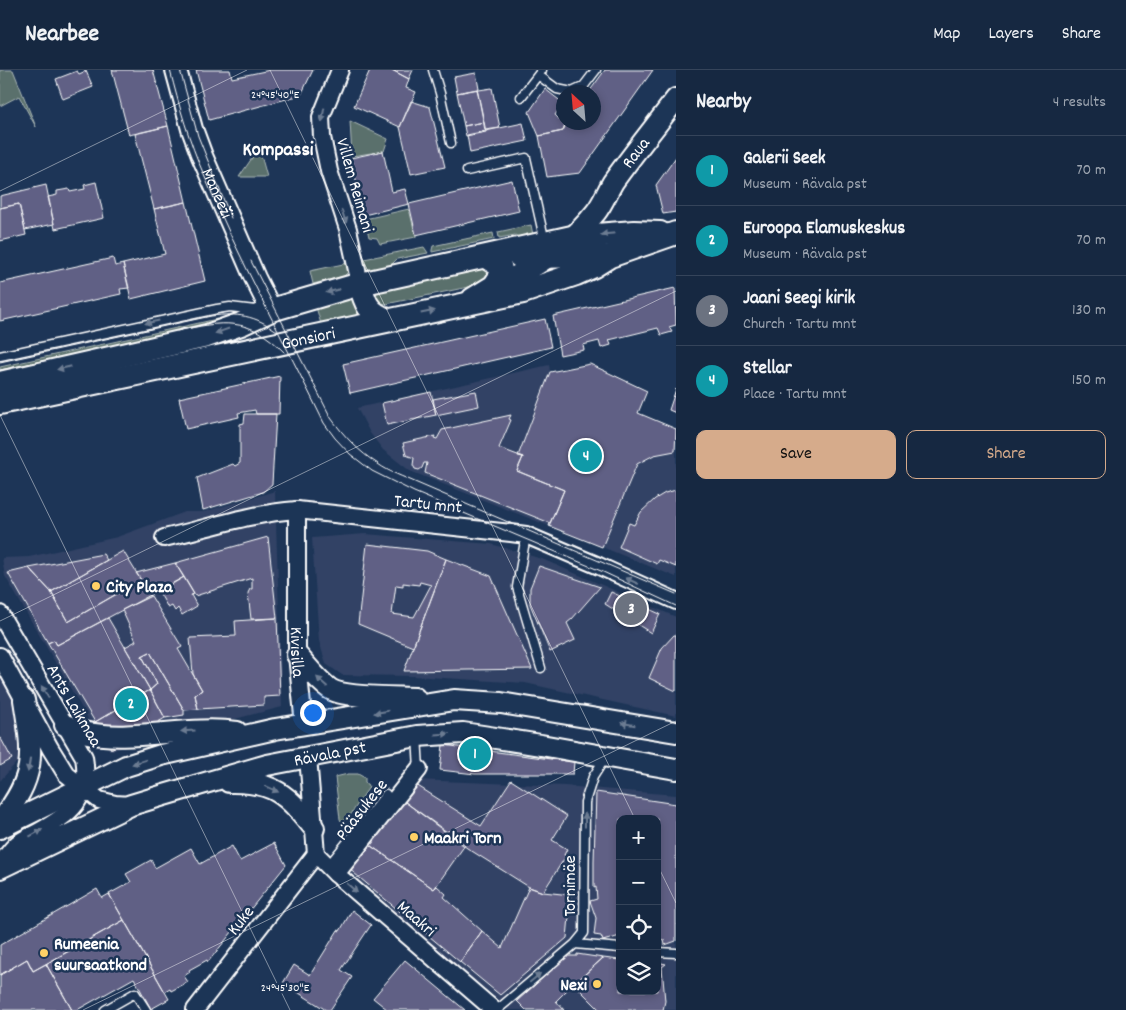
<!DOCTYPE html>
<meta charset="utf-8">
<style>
body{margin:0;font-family:Dekko,sans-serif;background:#23344c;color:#f1f3f6}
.controls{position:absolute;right:15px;bottom:15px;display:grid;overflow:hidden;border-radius:10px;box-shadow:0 2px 8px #0003}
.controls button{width:45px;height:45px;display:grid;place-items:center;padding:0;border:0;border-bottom:1px solid #35445a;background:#162841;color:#f1f3f6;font:25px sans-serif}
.compass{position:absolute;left:556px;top:15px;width:45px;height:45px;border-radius:50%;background:#162841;box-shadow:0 2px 8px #0003;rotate:334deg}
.you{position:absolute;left:312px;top:642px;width:18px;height:18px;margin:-12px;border:4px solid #fff;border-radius:50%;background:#1a73e8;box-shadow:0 0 0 8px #1a73e833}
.badge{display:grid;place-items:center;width:32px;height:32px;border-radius:50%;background:#d6ab8b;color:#fff;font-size:16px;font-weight:700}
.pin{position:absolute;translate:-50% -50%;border:2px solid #fff;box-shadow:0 1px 5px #0006}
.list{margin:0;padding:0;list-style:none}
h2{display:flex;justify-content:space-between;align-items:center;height:65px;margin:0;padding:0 20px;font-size:21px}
h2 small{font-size:16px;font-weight:400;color:#9ea6b1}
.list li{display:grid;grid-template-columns:32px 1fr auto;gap:15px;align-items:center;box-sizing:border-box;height:70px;padding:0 20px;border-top:1px solid #35445a}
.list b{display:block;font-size:19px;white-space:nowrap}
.list p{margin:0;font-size:16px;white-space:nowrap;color:#9ea6b1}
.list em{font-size:16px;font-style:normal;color:#9ea6b1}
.actions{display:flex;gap:10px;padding:15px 20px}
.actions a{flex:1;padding:11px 0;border:1px solid #d6ab8b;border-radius:10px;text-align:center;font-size:18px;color:#d6ab8b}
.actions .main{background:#d6ab8b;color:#111}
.icon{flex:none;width:28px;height:28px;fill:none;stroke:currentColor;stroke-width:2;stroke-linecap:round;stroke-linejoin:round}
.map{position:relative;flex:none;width:676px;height:940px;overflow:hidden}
header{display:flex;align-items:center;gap:30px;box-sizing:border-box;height:70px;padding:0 25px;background:#162841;border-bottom:1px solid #35445a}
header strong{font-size:24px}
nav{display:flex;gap:28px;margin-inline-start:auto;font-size:18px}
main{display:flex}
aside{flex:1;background:#162841}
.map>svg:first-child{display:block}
</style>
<header>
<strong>Nearbee</strong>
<nav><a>Map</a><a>Layers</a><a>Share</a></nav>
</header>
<main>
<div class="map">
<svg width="676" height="940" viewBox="0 0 676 940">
<rect width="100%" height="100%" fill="#1d3557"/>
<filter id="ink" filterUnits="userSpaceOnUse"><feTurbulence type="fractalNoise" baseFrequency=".02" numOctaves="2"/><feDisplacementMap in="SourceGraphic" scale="10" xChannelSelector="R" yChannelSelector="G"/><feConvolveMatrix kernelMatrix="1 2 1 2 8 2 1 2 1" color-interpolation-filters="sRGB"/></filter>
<g filter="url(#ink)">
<path fill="#314265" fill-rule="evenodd" d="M549,295l1,7 -31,83 45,35 -15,36 -139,-55 -27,-21 -13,-17 -13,-25z
M676,378v129l-74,-30 35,-83 17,-9 20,-4z
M275,421l7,216 -172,44 -20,-29 -85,-146 -3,-18 27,-1 88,-20 68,-25h18z
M365,464l126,10 51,15 134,58v99l-151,-33 -113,-7 -70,-1 -16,-11 -7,-23 -7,-103z
M0,601l17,30 9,51 -26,29z
M415,710l150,6 111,9v215h-168l-9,-10 -158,-129zM620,749h37v172h-37z"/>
<path fill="#5a706c" stroke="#acb8b6" d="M0,0h13l23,57 -17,-31 -19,10z
M350,51l38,18 -4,12 -32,5z
M259,78l8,29h-28z
M409,139l7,28 -36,7 -3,-6 -8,-1 -4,-18z
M531,155l2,10 -10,4 -8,-4 -16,3 -1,-6z
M493,163l1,6 -62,13v-2l1,-4z
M424,177l4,6 -31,6 -9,9 -18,2 -4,-3 -2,-8z
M348,193v9l-4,4 -31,8 -3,-13z
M485,198l6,2 -8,14 -97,20 -11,-3 -4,-8z
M353,227l9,19 -41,8 -5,-17z
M217,249v6l-217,53v-11z
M348,704h10l7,4v4l4,5 -22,33 -6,1 -1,-2 -5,-42z"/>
<path fill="#616185" stroke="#fff" fill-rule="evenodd" d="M112,0h41l15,56 -39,9z
M196,0h34l2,8 38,-8h43l-12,25 -92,25z
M370,0h22l17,9 -3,9 10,4 -16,35 -46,-21z
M392,0h21l-4,9z
M605,0h48l-73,103 -33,4 -8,-41 24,-5 4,-9h27v-30h-5z
M77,1l2,3 7,-3 7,16 -30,12 -7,-20z
M476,3l3,16 -22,4 -3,-16z
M492,18l8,40 -15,2 -8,-41 2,1z
M477,19l7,33 -20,4 -7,-33z
M545,19l18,14 -8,12 10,10 -2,6 -24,5 -10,-24z
M411,31l19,6 15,60 -34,7 -11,-47z
M484,52l2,10 -20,4 -2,-10z
M523,53l4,18 -57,12 -3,-18z
M168,56l18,76 -32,7 -19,-75z
M383,81l9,41 13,-3 4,15 -45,11 -13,-57z
M676,87v55l-13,2 -7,-29z
M512,110l7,31 -103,24 -7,-31z
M96,112l8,36 -49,11 -7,-32 9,-2v-4l12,-2 1,3 15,-3 -1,-4z
M46,115l8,39 -29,6 -6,-26 -19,4v-12z
M186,132l19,79 -74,18 -8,-35 42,-10 -11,-45z
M19,134l7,31 -26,6v-33z
M113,188l2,8 8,-2 6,24 -9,1 1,5 -121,27v-38z
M675,218l1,37 -7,2 3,5 -11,3 -3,-7 -49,12 2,5 -10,3 -2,-7 -16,4 1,5 -24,5 -7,-39z
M545,249l6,28 -201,46 -7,-29z
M590,294l57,27 -9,22 38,16 -1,22 -21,4 -17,9 -35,83 -53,-21 15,-36 -47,-19 6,-14 -5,-1 32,-84z
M280,306l-1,38h-23l-1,-4 -17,3 1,4 -53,12 -7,-31z
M676,319v24l-7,-3z
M476,321l3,15 -43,9 -3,-16z
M431,322l5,23 -49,10 -5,-22z
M245,344h31l-4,70 -9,8 -60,18 -6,-32 36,-14 2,2 5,-3v-39l4,-1z
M511,345l-2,4 2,1 -12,28 24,9 -6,14 47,19 -14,33 -125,-50 2,-10h-3l-2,5 -3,2 -4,-1 -2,-4 1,-7 -8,-3 -3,-12 32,-7 -1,2 3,1 5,-9z
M676,420v77l-17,-7 -2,4 -38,-17 10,-24 5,2 7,-13 14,-13 10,-6z
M268,467l9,81 -26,1 -3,-26 2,-4h2v-11l-57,18 -20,-33z
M367,474l60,7 19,8 -33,88 -55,-23zM420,512l11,3 -17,32 -22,-3 4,-29 7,1v-3l16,2z
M123,481l18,29 -73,42 -17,-30z
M103,484l4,6 -56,32 -22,-24z
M446,489l45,17 41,93 -128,2z
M175,493l9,14 -127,68 -3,-5 -6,3 -40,-70 21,-5 22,24 17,30 73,-42 -5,-7z
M539,496l61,21 -28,32 -5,4 8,17 -25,12 -20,-48v-16z
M184,507l10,17 -3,1 6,11 -15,9 -4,-7 -3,3 -3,-5 -4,2 -9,-16z
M611,522l49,22 -9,19 -46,-29z
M151,526l31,51 -4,2 24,41 -7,5 3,14 -14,1 -34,-58 -8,4 15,28 -7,6 -25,-43 11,-6 -14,-31z
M108,548l42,72 -55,32 -47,-79 6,-3 3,5z
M277,548l3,78 -16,1v8l-66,4 -3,-14 7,-5 -9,-16 -3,-36 46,-2 -1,-15z
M674,565h2v56l-27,-13 13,-30z
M150,582l34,58v5l-19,3 -15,-28 7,-6 -15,-28z
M150,620l15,28 -54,31 -16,-27z
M0,667l12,22 -12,7z
M443,675l131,17 -1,12h-98l-35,-4z
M511,710l56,36 -15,24 15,9 -3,6 2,1 -23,36 -14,-5 -62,-39 -66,-49 12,-16 68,43z
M596,722l80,12v137l-11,4 -1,-5 -7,-1v-120h-37v117l-17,5 -2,-5 -7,-1 2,-17 -6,-17 7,-2 -1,-12 -2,1v-27z
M401,729l64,46 -31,44 -66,-45z
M274,773l12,22 -78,97 -1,-2 -18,10 1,2 -6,4 4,6 -17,9 -1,-2 -5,3 -56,-98 22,-12 -5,-8 25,-14 4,8 36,-20 9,16 32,-18 8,15z
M368,774l66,45 3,-3 9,8 -2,3 38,34 -22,31 -112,-94z
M529,817l14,5 28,3 -4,43 -67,57 -40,-33 22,-31 20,17z
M97,819l5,9 7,-4 15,26 -91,51 -6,-12 -27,16v-30z
M352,840l19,15 -30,45 11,7 -22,33h-4l-43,-27 11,-18 16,10 28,-45 2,1z
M124,850l45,79 -18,10 -17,-31 -57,32h-5l-26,-46z
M577,884l26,4 -29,26h-1l-17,17 8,9h-38l-9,-9 50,-45h10z
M603,888l17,2v31h37v-29l9,2 -4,3 3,34 -2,9h-63l-26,-26z
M27,889l6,12 13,-7 26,46h-72v-35z
M405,890l60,50h-77l-15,-12z"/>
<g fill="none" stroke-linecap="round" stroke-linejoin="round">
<g stroke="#fff" stroke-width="11">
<path id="service" d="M433,0l7,23 11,50
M538,5l19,14 15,3 11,-5 13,-17
M521,27l21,-27
M467,101l59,-13 19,84
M0,286l217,-47 13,-2 25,3
M526,465l-9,52 24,81
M417,666l2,33
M328,796l58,-72
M575,874l45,4
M657,882l19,1
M105,940l30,-17 11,17
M497,940l78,-66 9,-11 1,-131 8,-25 12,-19"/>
</g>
<g stroke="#fff" stroke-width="20">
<g id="minor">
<path d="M340,0l-19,47 1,20 7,34 19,58 12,55"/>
<path id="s1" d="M297,440v145l7,70"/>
<path d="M164,468c45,-10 87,-25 133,-28l214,23 15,2 73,31 77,35"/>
<path d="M0,544l84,143c7,42 -13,57 -46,75 -7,4 -15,7 -21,12 -6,5 -12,14 -17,21"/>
<path d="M0,586l50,92 16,26 33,26 16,4 16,1"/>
<path d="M308,687l8,97"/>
<path d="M316,784l20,20 158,136"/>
<path d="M336,804l83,-105"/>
<path d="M195,940l121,-156"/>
</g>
</g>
<g stroke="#fff" stroke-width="24">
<g id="tertiary">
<path id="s2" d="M176,0l16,59 10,27 53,122 16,32"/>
<path id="s3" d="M494,216c40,-16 75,-40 102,-74 7,-9 11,-20 17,-30 20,-28 42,-55 63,-83"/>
<path d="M297,585c10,11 20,25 33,34 13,9 66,8 85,9"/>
<path d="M65,655c6,2 12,6 18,7 48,11 104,-7 154,0"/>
<path d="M229,712c45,-1 58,13 85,46"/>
<path d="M0,752c37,-47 33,-66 24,-122"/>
<path d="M0,758l126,-62 35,-11 114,-26 179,-29 47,3 175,29"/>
<path id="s4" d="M0,798l131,-63 33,-10 103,-30 150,-29 46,-3 78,12 135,24"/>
</g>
</g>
<g stroke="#fff" stroke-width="26">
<g id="secondary">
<path d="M520,187l85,-1"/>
<path d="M360,214c5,19 8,29 28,36"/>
<path d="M473,229l21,-13 8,-12 -2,-8 -14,-9"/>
<path d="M0,313l207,-47 34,-12 30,-14 89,-26 212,-47 62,-5 26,1"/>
<path id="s5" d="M0,333l523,-111 53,-18 18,-8 16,-10 66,-23"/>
</g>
</g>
<use href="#service" stroke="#1d3557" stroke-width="8"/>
<use href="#minor" stroke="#1d3557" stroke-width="16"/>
<use href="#tertiary" stroke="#1d3557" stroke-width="20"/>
<use href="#secondary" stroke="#1d3557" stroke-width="22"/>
<path stroke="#fff" stroke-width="1" d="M170,0c9,36 19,71 34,105 35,85 80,165 120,248l11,15 15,16 22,17 42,21 187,79 75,35
M180,0l18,66 33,82
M251,191l80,157c13,18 28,34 47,46 11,8 26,13 39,19l259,111
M177,261c45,-10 72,-15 107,21
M0,292l211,-46c27,-3 43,-1 66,15
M0,300l47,-10"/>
</g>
<defs><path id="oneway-solid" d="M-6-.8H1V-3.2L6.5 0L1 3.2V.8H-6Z" transform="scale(1.25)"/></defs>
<g fill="#6c7c92">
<use href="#oneway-solid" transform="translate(323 45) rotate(100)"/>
<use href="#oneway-solid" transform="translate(344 147) rotate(72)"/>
<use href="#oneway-solid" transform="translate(608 164) rotate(175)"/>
<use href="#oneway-solid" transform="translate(333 221) rotate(165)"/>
<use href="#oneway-solid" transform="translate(428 242) rotate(-12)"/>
<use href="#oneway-solid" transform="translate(152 252) rotate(168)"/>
<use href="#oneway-solid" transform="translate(222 261) rotate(161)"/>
<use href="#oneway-solid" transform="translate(64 298) rotate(167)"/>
<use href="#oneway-solid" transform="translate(632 511) rotate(-155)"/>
<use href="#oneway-solid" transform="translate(322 612) rotate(-138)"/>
<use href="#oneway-solid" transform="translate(45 622) rotate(-121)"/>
<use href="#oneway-solid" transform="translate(381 642) rotate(171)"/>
<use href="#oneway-solid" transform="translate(628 654) rotate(-170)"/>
<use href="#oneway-solid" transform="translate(188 661) rotate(176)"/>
<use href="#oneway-solid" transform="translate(442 664) rotate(-3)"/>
<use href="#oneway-solid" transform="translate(139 692) rotate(163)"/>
<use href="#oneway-solid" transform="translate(29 695) rotate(99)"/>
<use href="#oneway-solid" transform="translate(272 719) rotate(25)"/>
<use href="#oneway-solid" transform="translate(585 750) rotate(-90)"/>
<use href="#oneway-solid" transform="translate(36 763) rotate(-29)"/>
<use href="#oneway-solid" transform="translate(352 818) rotate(41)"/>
<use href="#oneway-solid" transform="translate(535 908) rotate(-40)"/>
</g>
</g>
<path fill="none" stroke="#fff" stroke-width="1" stroke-opacity="0.45" d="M270,0l365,749M0,121l247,-121M0,345l290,595M0,551l676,-330M657,794l19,39M83,940l593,-289"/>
<g fill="#ffd166" stroke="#1d3557" stroke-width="2">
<circle cx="96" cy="516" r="5"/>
<circle cx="414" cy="767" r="5"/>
<circle cx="44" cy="883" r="5"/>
<circle cx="597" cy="914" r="5"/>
</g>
<g text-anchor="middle" stroke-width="5" stroke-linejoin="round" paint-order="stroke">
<g font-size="18" fill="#fff" stroke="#1d3557">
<text dy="6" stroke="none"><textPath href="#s3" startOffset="199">Raua</textPath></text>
<text transform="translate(356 115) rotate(74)" y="6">Villem Reimani</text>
<text dy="6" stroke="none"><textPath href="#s2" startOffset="130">Maneeži</textPath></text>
<text dy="6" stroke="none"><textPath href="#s5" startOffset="315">Gonsiori</textPath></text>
<text transform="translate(428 433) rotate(6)" y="6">Tartu mnt</text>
<text dy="6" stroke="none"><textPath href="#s1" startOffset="142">Kivisilla</textPath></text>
<text transform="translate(75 635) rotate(60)" y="6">Ants Laikmaa</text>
<text dy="6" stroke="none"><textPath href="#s4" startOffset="351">Rävala pst</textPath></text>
<text transform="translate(361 739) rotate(-52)" y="6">Pääsukese</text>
<text transform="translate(569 816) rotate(-90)" y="6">Tornimäe</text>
<text transform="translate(417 848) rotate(41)" y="6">Maakri</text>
<text transform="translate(240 850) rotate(-52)" y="6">Kuke</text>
</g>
<g font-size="18" font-weight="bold" fill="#fff" stroke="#1d3557" text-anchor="start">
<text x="106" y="522">City Plaza</text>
<text x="424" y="773">Maakri Torn</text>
<text x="54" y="879">Rumeenia<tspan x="54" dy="21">suursaatkond</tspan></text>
<text x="587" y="920" text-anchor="end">Nexi</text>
</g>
<g font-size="20" font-weight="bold" fill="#fff" stroke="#1d3557">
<text x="278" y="85">Kompassi</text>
</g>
</g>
<g font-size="12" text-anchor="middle" fill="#fff" stroke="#1d3557" stroke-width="5" stroke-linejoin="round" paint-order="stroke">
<text x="275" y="28">24°45'40"E</text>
<text x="285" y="921">24°45'30"E</text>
</g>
</svg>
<div class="controls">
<button>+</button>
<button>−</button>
<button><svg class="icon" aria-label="locate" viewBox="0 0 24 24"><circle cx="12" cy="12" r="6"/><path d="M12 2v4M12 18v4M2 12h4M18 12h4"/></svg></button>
<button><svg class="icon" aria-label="layers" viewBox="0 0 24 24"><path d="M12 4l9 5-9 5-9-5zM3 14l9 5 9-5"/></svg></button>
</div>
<svg class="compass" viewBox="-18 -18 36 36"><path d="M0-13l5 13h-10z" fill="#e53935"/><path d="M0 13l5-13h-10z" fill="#9ea6b1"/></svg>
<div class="you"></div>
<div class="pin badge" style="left:475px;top:684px;background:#0f9aa8">1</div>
<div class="pin badge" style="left:131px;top:634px;background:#0f9aa8">2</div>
<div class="pin badge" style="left:631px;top:539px;background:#6b7280">3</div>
<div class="pin badge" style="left:586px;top:386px;background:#0f9aa8">4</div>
</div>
<aside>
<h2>Nearby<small>4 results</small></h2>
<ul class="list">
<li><span class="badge" style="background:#0f9aa8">1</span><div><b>Galerii Seek</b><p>Museum · Rävala pst</p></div><em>70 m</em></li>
<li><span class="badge" style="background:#0f9aa8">2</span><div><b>Euroopa Elamuskeskus</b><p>Museum · Rävala pst</p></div><em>70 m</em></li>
<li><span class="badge" style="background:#6b7280">3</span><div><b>Jaani Seegi kirik</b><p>Church · Tartu mnt</p></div><em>130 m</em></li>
<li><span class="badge" style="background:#0f9aa8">4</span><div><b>Stellar</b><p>Place · Tartu mnt</p></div><em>150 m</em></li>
</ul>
<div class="actions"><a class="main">Save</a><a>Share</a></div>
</aside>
</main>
